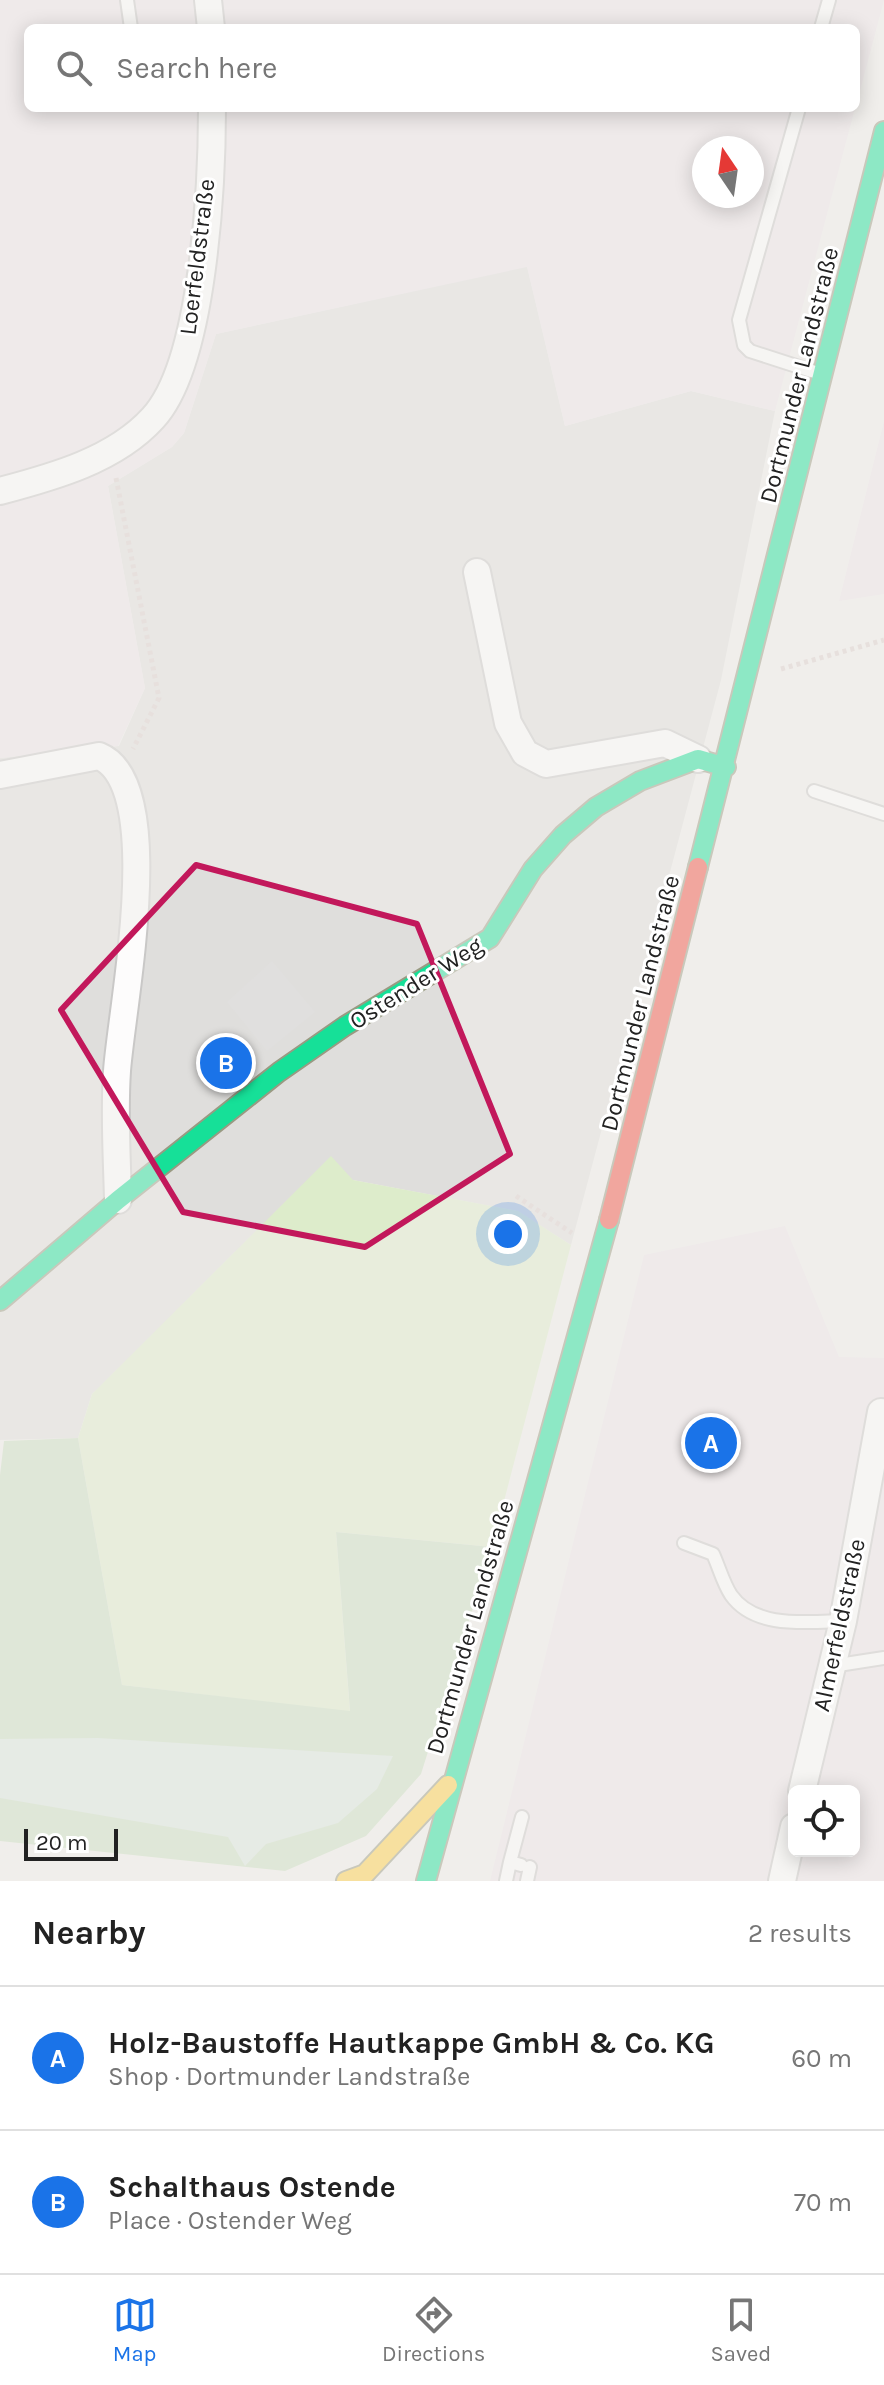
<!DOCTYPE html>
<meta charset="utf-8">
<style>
body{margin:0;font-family:Karla,sans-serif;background:#f2f2f2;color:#222}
.controls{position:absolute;right:24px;bottom:24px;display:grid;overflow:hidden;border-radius:12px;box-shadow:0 4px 20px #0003}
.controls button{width:72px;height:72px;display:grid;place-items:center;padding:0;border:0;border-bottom:2px solid #e0e0e0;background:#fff;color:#222;font:40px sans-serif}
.compass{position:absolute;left:692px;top:136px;width:72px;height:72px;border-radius:50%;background:#fff;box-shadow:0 4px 20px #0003;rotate:347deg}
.scale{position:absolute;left:24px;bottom:20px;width:94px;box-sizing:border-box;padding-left:8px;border:4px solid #222;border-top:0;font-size:22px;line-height:28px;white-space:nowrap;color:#222;-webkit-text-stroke:6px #fff;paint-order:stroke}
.you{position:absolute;left:508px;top:1234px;width:28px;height:28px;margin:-20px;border:6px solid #fff;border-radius:50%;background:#1a73e8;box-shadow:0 0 0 12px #1a73e833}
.badge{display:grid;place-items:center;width:52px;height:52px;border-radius:50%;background:#1a73e8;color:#fff;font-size:26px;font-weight:700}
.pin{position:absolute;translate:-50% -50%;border:4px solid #fff;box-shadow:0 2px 8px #0006}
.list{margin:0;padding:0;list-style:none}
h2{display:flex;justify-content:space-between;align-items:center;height:104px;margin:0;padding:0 32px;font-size:34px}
h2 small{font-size:26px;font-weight:400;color:#767676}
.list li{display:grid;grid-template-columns:52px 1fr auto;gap:24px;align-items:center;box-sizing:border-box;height:144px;padding:0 32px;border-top:2px solid #e0e0e0}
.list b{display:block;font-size:30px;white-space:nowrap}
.list p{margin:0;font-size:26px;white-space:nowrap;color:#767676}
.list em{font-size:26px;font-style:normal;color:#767676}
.icon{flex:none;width:44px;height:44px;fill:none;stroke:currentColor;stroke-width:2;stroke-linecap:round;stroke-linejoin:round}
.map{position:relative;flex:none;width:884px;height:1881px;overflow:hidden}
.search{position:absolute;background:#fff;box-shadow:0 4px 20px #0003;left:24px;right:24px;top:24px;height:88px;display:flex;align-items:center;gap:20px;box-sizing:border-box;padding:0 28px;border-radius:12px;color:#767676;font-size:30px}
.sheet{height:392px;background:#fff}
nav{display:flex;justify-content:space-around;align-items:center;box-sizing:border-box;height:112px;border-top:2px solid #e0e0e0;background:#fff;font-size:22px;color:#767676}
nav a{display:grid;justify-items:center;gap:4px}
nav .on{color:#1a73e8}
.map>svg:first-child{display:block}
</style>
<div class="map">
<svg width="884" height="1881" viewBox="0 0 884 1881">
<rect width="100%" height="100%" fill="#f0eeeb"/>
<path fill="#dfdedc" d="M527,266l38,160 126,-35 84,20 -54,269 -150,565 -54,-34 -164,-31 -261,214 -14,44 -78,2v-682l119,-12 26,-58 -37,-202 64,-39 12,-14 32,-99z"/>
<path fill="#ede4e9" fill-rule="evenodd" d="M0,0h884l-28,106v-78h-828v80h827l-80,303 -84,-20 -126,35 -38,-159 -311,67 -32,99 -12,14 -64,39 37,202 -27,58 -118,12zM704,148h48v48h-48z
M884,421v173l-45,7z
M785,1226l54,131 45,1v523h-394l154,-626zM794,1791h60v60h-60z"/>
<path fill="#ddeccb" d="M331,1156l22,24 165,31 53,34 -79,302 -156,-15 14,180 -228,-27 -44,-247 14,-44z"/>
<path fill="#cbdec1" d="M78,1438l44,247 228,26 -14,-179 156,15 -71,227 -55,62 -81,35 -285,-30v-366l4,-34z"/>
<path fill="#d9e6de" d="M98,1738l295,18 -16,33 -39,34 -72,21 -21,22 -17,-29 -228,-39v-59z"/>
<path fill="#e0dfde" d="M272,961l43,51 -48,39 -40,-49z"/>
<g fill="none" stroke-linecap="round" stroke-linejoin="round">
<g stroke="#c9c8c7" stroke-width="16">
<path id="lane" d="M127,0l4,28
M821,28l8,-28
M799,108l-60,212 5,25 6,6 71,23
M814,791l70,23
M684,1543l29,11c6,13 10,29 18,41 24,34 75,27 112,26
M832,1666l52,-8
M510,1862l12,-45
M506,1881l4,-19 11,3
M527,1881l3,-14"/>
</g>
<g stroke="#c9c8c7" stroke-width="30">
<path id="street" d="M208,0l3,28
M0,491c53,-14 115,-31 153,-73 51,-55 59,-235 59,-310
M477,572l31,151 17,30 21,11 119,-21 33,16
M0,775l99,-19c69,28 22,254 18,315 -3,43 0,86 1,129
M802,1791l41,-170 38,-209
M782,1881l12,-54"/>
</g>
<g stroke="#999a82" stroke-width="22">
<path id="fast" d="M698,867l186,-736
M0,1301l118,-101 161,-128 66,-46 145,-88 43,-69 30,-34 33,-28 44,-26 58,-22 28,8
M426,1881l183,-661"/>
</g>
<g stroke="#999a82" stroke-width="22">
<path id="slow" d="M346,1881l19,-7 83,-89"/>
</g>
<g stroke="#999a82" stroke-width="22">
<path id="jam" d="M609,1220l89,-353"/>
</g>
<path stroke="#dccecd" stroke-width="5" stroke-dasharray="4 4" stroke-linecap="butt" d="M116,478l43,220 -26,51
M781,669l103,-29
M516,1196l56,37"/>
<use href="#lane" stroke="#fdfcfc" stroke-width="12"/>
<use href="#street" stroke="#fdfcfc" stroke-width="26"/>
<use href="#fast" stroke="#16e098" stroke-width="18"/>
<use href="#slow" stroke="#ffcf43" stroke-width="18"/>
<use href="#jam" stroke="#f24e42" stroke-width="18"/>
</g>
<path d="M0 0H884V1881H0ZM196,865l221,59 93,230 -145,93 -182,-35 -122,-202z" fill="#f0eeeb" fill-opacity=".55" fill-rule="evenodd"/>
<path fill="none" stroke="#c2185b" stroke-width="6" stroke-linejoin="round" d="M196,865l221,59 93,230 -145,93 -182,-35 -122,-202z"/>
<g text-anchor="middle" stroke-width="6" stroke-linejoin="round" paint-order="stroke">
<g font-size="24" fill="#222" stroke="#fff">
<text transform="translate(197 257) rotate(-83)" y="8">Loerfeldstraße</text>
<text transform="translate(799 375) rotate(-76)" y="8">Dortmunder Landstraße</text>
<text transform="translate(416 983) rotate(-32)" y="8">Ostender Weg</text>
<text transform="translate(640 1003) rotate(-76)" y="8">Dortmunder Landstraße</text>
<text transform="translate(839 1625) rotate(-78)" y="8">Almerfeldstraße</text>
<text transform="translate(470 1627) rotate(-74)" y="8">Dortmunder Landstraße</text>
</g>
</g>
</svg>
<div class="controls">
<button><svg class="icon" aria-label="locate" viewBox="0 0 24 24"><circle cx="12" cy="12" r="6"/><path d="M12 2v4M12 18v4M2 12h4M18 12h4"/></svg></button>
</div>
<svg class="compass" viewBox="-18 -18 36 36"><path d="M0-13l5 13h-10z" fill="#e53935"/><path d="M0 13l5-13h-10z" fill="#767676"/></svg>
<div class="scale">20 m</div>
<div class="you"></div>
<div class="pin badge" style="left:711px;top:1443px">A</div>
<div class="pin badge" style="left:226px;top:1063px">B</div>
<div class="search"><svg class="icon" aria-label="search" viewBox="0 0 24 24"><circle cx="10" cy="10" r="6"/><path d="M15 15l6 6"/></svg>Search here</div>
</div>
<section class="sheet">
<h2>Nearby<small>2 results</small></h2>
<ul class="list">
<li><span class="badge">A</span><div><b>Holz-Baustoffe Hautkappe GmbH &amp; Co. KG</b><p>Shop · Dortmunder Landstraße</p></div><em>60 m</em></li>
<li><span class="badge">B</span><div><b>Schalthaus Ostende</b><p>Place · Ostender Weg</p></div><em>70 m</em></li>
</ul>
</section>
<nav>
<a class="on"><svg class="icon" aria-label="map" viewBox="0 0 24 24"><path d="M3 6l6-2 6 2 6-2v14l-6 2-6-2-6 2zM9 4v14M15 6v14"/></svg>Map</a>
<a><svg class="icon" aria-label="directions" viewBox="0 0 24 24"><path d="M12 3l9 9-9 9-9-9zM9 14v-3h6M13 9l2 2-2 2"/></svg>Directions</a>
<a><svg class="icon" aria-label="saved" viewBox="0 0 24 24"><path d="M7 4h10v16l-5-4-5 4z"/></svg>Saved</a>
</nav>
